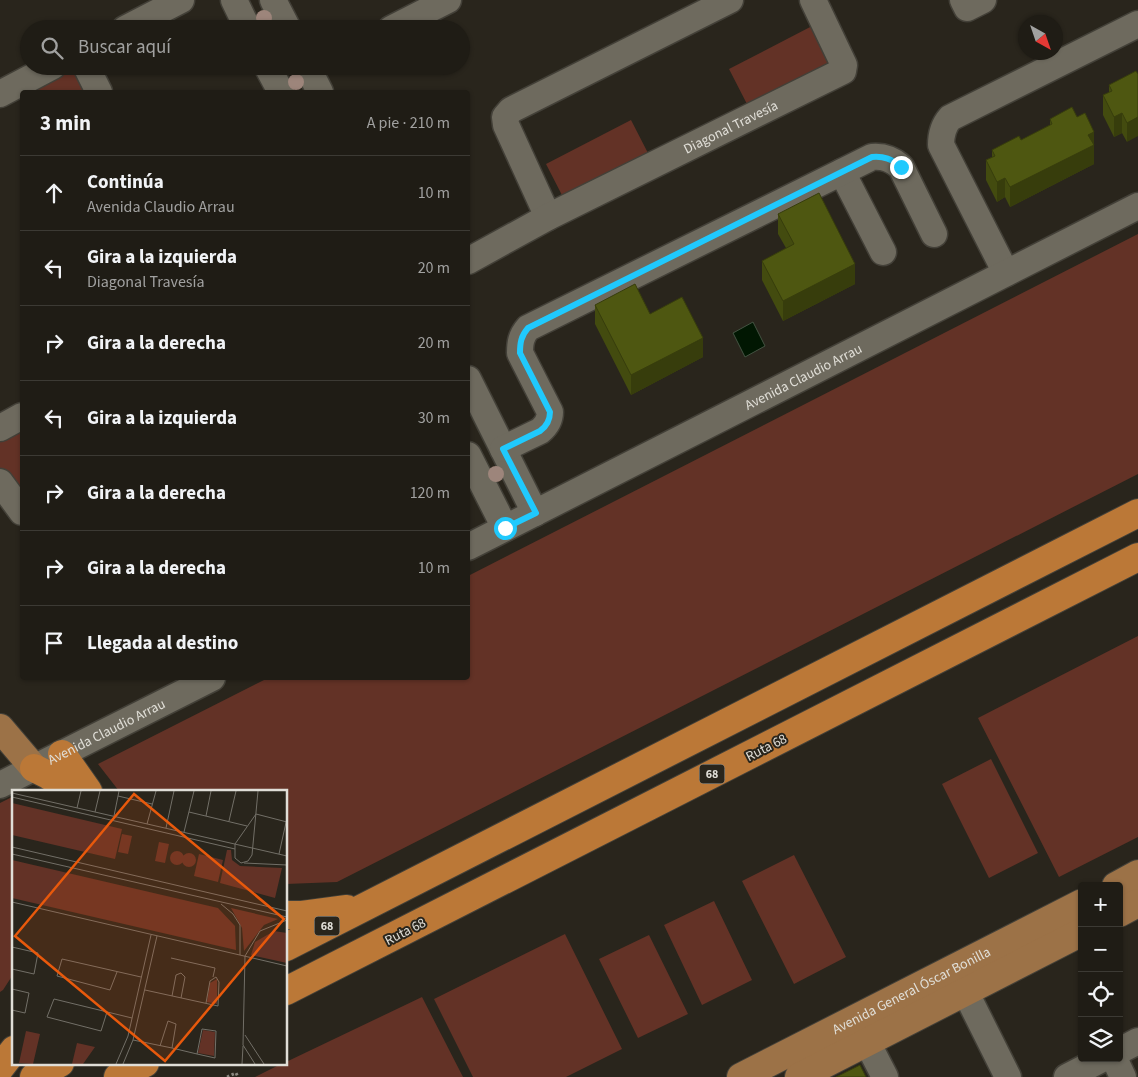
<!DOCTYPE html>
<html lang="es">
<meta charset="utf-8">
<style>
body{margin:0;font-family:"Source Sans 3",sans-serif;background:#2c2922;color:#f1f3f6}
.controls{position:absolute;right:15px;bottom:15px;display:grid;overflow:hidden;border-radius:5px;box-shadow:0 1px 4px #0004}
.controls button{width:45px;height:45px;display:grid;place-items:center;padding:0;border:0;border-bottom:1px solid #3c3a34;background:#1f1c15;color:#f1f3f6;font:25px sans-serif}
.compass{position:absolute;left:1018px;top:15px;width:45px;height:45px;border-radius:50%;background:#1f1c15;box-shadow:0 1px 4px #0004;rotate:140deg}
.stop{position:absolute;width:15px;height:15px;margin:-11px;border:4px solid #20c9fd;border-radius:50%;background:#fff}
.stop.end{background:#20c9fd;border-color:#fff;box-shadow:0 1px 5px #0008}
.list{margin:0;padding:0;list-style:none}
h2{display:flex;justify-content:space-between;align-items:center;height:65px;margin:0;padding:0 20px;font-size:21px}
h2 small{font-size:16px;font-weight:400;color:#a1a1a0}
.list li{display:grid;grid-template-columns:32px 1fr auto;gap:15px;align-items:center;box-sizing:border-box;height:75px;padding:0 20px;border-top:1px solid #3c3a34}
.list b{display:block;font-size:19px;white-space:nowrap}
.list p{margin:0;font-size:16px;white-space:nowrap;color:#a1a1a0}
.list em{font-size:16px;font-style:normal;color:#a1a1a0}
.icon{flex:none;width:28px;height:28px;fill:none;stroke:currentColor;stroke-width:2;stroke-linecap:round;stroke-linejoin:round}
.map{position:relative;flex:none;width:1138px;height:1077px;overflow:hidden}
.search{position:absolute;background:#1f1c15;box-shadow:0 1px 4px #0004;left:20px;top:20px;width:450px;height:55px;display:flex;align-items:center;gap:12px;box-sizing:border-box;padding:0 18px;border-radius:28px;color:#a1a1a0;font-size:19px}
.panel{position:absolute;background:#1f1c15;box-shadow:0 1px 4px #0004;left:20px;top:90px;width:450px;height:590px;border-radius:5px}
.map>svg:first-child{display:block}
</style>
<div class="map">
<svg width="1138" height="1077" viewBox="0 0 1138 1077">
<rect width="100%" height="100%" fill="#29251c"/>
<path fill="#633226" d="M814,25l19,36 -85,45 -19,-37z
M75,66l21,26h-69l-1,-1z
M631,120l19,37 -85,44 -19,-37z
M1138,234v240l-801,408 -51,2v-93h-167l-21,-27 170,-86h200v-102z
M22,428v76l-22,-31v-33z
M1138,636v201l-79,40 -81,-159z
M991,759l47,94 -49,25 -47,-94z
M14,796v177l-11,17 -3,2v-189z
M794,855l52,102 -52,27 -52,-103z
M714,901l38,79 -50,25 -38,-80z
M565,934l57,115 -56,28h-93l-39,-78z
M649,935l39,79 -50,24 -39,-79z
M422,997l41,80h-208l28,-14h3v-1z"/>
<path fill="#011702" stroke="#445342" d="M753,322l12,24 -20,11 -12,-24z"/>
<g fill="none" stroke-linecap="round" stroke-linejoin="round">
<g stroke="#434038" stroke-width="29">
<g id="minor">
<path d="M234,0l14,29"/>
<path d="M273,0l15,29"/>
<path d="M963,0l4,8 16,-8"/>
<path d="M125,29l56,-29"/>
<path d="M391,29l57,-29"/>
<path d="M86,66l13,26"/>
<path d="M267,66l14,26"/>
<path d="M307,66l13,26"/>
<path d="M0,94l53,-28"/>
<path d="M842,172l41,80"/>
<path d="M548,217l-42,-92 -1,-8 6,-7 219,-110"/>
<path id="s1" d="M468,261l80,-44 295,-146 1,-6 -31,-65"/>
<path d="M1006,273l-65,-128c0,-11 2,-19 9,-27l188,-94"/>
<path d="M468,379l67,134"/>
<path d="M0,428l22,-12"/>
<path d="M503,449l37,-18c6,-5 10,-11 10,-19l-30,-59c0,-10 1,-17 8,-25l344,-171c12,-1 20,2 29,10l33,67"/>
<path d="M468,455l37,73"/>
<path d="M0,482l22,30"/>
<path id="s2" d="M468,547l670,-341"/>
<path id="s3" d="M0,785l212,-107"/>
<path d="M965,991l43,86"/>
<path d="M867,1042l18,35"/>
<path d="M1119,1051l19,-10"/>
<path d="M1114,1058l9,19"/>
<path d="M1067,1077l37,-19"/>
</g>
</g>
<g stroke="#434038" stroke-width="30">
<g id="major">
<path d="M0,728l34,40"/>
<path d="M1116,886l22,-12"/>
<path d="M1119,913l19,-10"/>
<path id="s4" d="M741,1077l341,-174"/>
<path d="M799,1077l283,-145"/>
</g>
</g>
<g stroke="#434038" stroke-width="30">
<path id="highway" d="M62,754l26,37
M34,768l14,7 26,16
M286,915h16l45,-6
M286,947l852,-434
M286,991l852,-434
M0,1068l14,-18
M34,1077l26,-14
M118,1077l27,-14"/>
</g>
<path stroke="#8c8981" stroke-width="3" stroke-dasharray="2.5 2.5" stroke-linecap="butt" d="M227,1077l9,-4 2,4"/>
<use href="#minor" stroke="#6e6a5e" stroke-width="26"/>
<use href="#major" stroke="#9c7247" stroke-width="28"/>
<use href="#highway" stroke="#bb7837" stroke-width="28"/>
</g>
<g fill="#9d857b">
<circle cx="264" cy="18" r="8"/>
<circle cx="296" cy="82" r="8"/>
<circle cx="496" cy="474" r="8"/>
</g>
<path fill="#434b0f" d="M1136,71l-9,71 -5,-9 -8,4 -11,-22v-20l6,-2v-8z
M1050,119l44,32v13l-84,43 -5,-10 -8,5 -11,-22v-20l6,-3v-7l29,-10 29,-15z
M778,214l77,70 -72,37 -21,-41v-19l24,-13 -8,-14z
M595,305l55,9 53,43 -72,38 -36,-71z"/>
<path fill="#373d0c" d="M1122,113v20l-8,4v-20z
M1138,117v19l-11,6v-19z
M1094,132v32l-84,43v-20l78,-52z
M1005,178v19l-8,5v-20z
M855,264v20l-72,37v-20z
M703,338v19l-72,38v-20z"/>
<path fill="#4e5711" stroke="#373d0c" d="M1136,71l2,3v43l-11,6 -5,-10 -8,4 -11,-22 9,-4 -3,-6z
M1072,107l5,10 8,-4 9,19 -6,3 6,10 -84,42 -5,-9 -8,4 -11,-22 9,-4 -3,-6 27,-14 2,4 31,-16 -2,-5z
M819,193l36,71 -72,37 -21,-40 32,-17 -16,-30z
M635,284l15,30 32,-17 21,41 -72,37 -36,-70z
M860,1065l6,12h-30z"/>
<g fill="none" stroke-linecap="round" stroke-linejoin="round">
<path stroke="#20c9fd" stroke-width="6" d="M505,528l31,-15 -33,-64 37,-18c7,-5 10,-11 10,-19l-30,-59c0,-10 1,-17 8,-25l344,-171c12,-1 20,2 29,10"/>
</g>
<g text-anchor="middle" stroke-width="4" stroke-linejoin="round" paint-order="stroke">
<g fill="#29251c" stroke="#a9a69f" stroke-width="1">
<rect x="699.5" y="764.5" width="25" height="19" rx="4"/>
<rect x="314.5" y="916.5" width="25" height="19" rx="4"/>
</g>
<g font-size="12" font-weight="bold" fill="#e0ded7">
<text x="712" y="778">68</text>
<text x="327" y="930">68</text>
</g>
<g font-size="14" fill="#e0ded7" stroke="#29251c">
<text dy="5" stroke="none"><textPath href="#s1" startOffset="295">Diagonal Travesía</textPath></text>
<text dy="5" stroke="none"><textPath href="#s2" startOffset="376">Avenida Claudio Arrau</textPath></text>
<text dy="5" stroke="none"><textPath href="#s3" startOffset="119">Avenida Claudio Arrau</textPath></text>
<text transform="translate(766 747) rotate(-27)" y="5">Ruta 68</text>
<text transform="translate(405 931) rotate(-27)" y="5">Ruta 68</text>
<text dy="5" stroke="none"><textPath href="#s4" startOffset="191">Avenida General Óscar Bonilla</textPath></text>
</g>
</g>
<g transform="translate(12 790)">
<rect width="275" height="275" fill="#29251c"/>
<path d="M0,13l110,26 -7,30 -103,-24zM110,44l10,2 -4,18 -10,-2zM147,52l10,2 -4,19 -10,-2zM215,60h4l1,10 8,6 42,2 -7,30 -55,-15zM158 68a7 7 0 1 1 14 0a7 7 0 1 1-14 0ZM170 70a7 7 0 1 1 14 0a7 7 0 1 1-14 0ZM187,64l24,6 -5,22 -24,-6zM0,70l206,48 17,18 1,24 -224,-52zM219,118l47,11 -14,6 -20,26 -2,-23zM262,141l13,2v30l-36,-8 4,-13zM205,189v25l-10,-2 3,-19zM191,240l12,2 -1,24 -16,-3zM14,241l14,3 -7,30 -14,-1zM65,253l18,4 -12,17h-11z" fill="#633226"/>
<path fill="none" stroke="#726f67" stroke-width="1" d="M0,3l275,63M106,6l34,8M0,7l223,52M65,18l4,-17M83,22l5,-21M177,22l58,14M244,24l31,8M244,24l-21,30v14l6,5 7,-2 4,-6 6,-64M102,26l5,-25M194,26l5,-25M217,31l7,-30M135,34l9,-33M154,38l8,-37M172,42l10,-41M0,57l275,64M0,64l275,63M267,64l8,-36M232,73l43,2M0,112l275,64M209,114l12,10 7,11v30M0,157l26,6 -4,21 -22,-5M233,166l-2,89 12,19M233,166l15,-25 27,-11M159,168l44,10 -2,9M105,182l-7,18 -53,-14 5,-17 79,18M0,199l17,4 -4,20 -13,-3M133,200l73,16 1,-24 -3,-5 -6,4 -4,22M160,206l4,-21 5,-2 4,4 -4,21M95,222l-6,19 -54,-14 7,-18 78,19M233,245l19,29M121,250l39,8 25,6 18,4 1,-27 -14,-2 -5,25M148,256l8,-25 8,3 -4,24M104,274l12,-28 23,-101M111,274l10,-24 24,-104M230,274l1,-18"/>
<path fill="#e8590c" fill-opacity="0.15" stroke="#e8590c" stroke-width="2.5" d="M122,4l150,125 -119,142 -150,-125z"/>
<rect width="275" height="275" fill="none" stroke="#e0ded7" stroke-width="2.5"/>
</g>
</svg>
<div class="controls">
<button>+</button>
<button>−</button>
<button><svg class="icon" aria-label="locate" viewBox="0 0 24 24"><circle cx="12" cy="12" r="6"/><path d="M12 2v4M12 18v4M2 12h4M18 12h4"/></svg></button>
<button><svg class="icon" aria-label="layers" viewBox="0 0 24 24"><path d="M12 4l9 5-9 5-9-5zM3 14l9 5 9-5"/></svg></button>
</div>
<svg class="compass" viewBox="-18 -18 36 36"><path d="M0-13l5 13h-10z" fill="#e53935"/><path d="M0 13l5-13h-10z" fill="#a1a1a0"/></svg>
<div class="stop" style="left:505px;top:528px"></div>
<div class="stop end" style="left:901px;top:167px"></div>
<div class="search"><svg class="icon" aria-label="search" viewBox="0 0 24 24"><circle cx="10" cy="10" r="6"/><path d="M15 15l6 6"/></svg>Buscar aquí</div>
<section class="panel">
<h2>3 min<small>A pie · 210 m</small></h2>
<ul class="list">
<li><svg class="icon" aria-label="ahead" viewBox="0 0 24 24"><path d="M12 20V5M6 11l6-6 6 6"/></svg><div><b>Continúa</b><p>Avenida Claudio Arrau</p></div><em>10 m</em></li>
<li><svg class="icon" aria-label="left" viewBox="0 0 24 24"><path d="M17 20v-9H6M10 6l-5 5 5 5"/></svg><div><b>Gira a la izquierda</b><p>Diagonal Travesía</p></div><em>20 m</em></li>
<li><svg class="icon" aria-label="right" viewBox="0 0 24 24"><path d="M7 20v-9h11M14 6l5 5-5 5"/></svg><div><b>Gira a la derecha</b></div><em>20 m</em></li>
<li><svg class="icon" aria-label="left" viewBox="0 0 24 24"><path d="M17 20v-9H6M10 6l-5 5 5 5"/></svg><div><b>Gira a la izquierda</b></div><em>30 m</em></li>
<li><svg class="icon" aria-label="right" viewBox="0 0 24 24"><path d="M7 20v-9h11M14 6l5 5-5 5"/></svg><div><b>Gira a la derecha</b></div><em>120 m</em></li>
<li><svg class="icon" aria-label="right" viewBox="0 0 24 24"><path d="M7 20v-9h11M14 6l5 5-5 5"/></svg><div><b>Gira a la derecha</b></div><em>10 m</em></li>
<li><svg class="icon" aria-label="arrive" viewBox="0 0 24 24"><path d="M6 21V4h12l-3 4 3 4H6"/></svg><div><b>Llegada al destino</b></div></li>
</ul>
</section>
</div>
